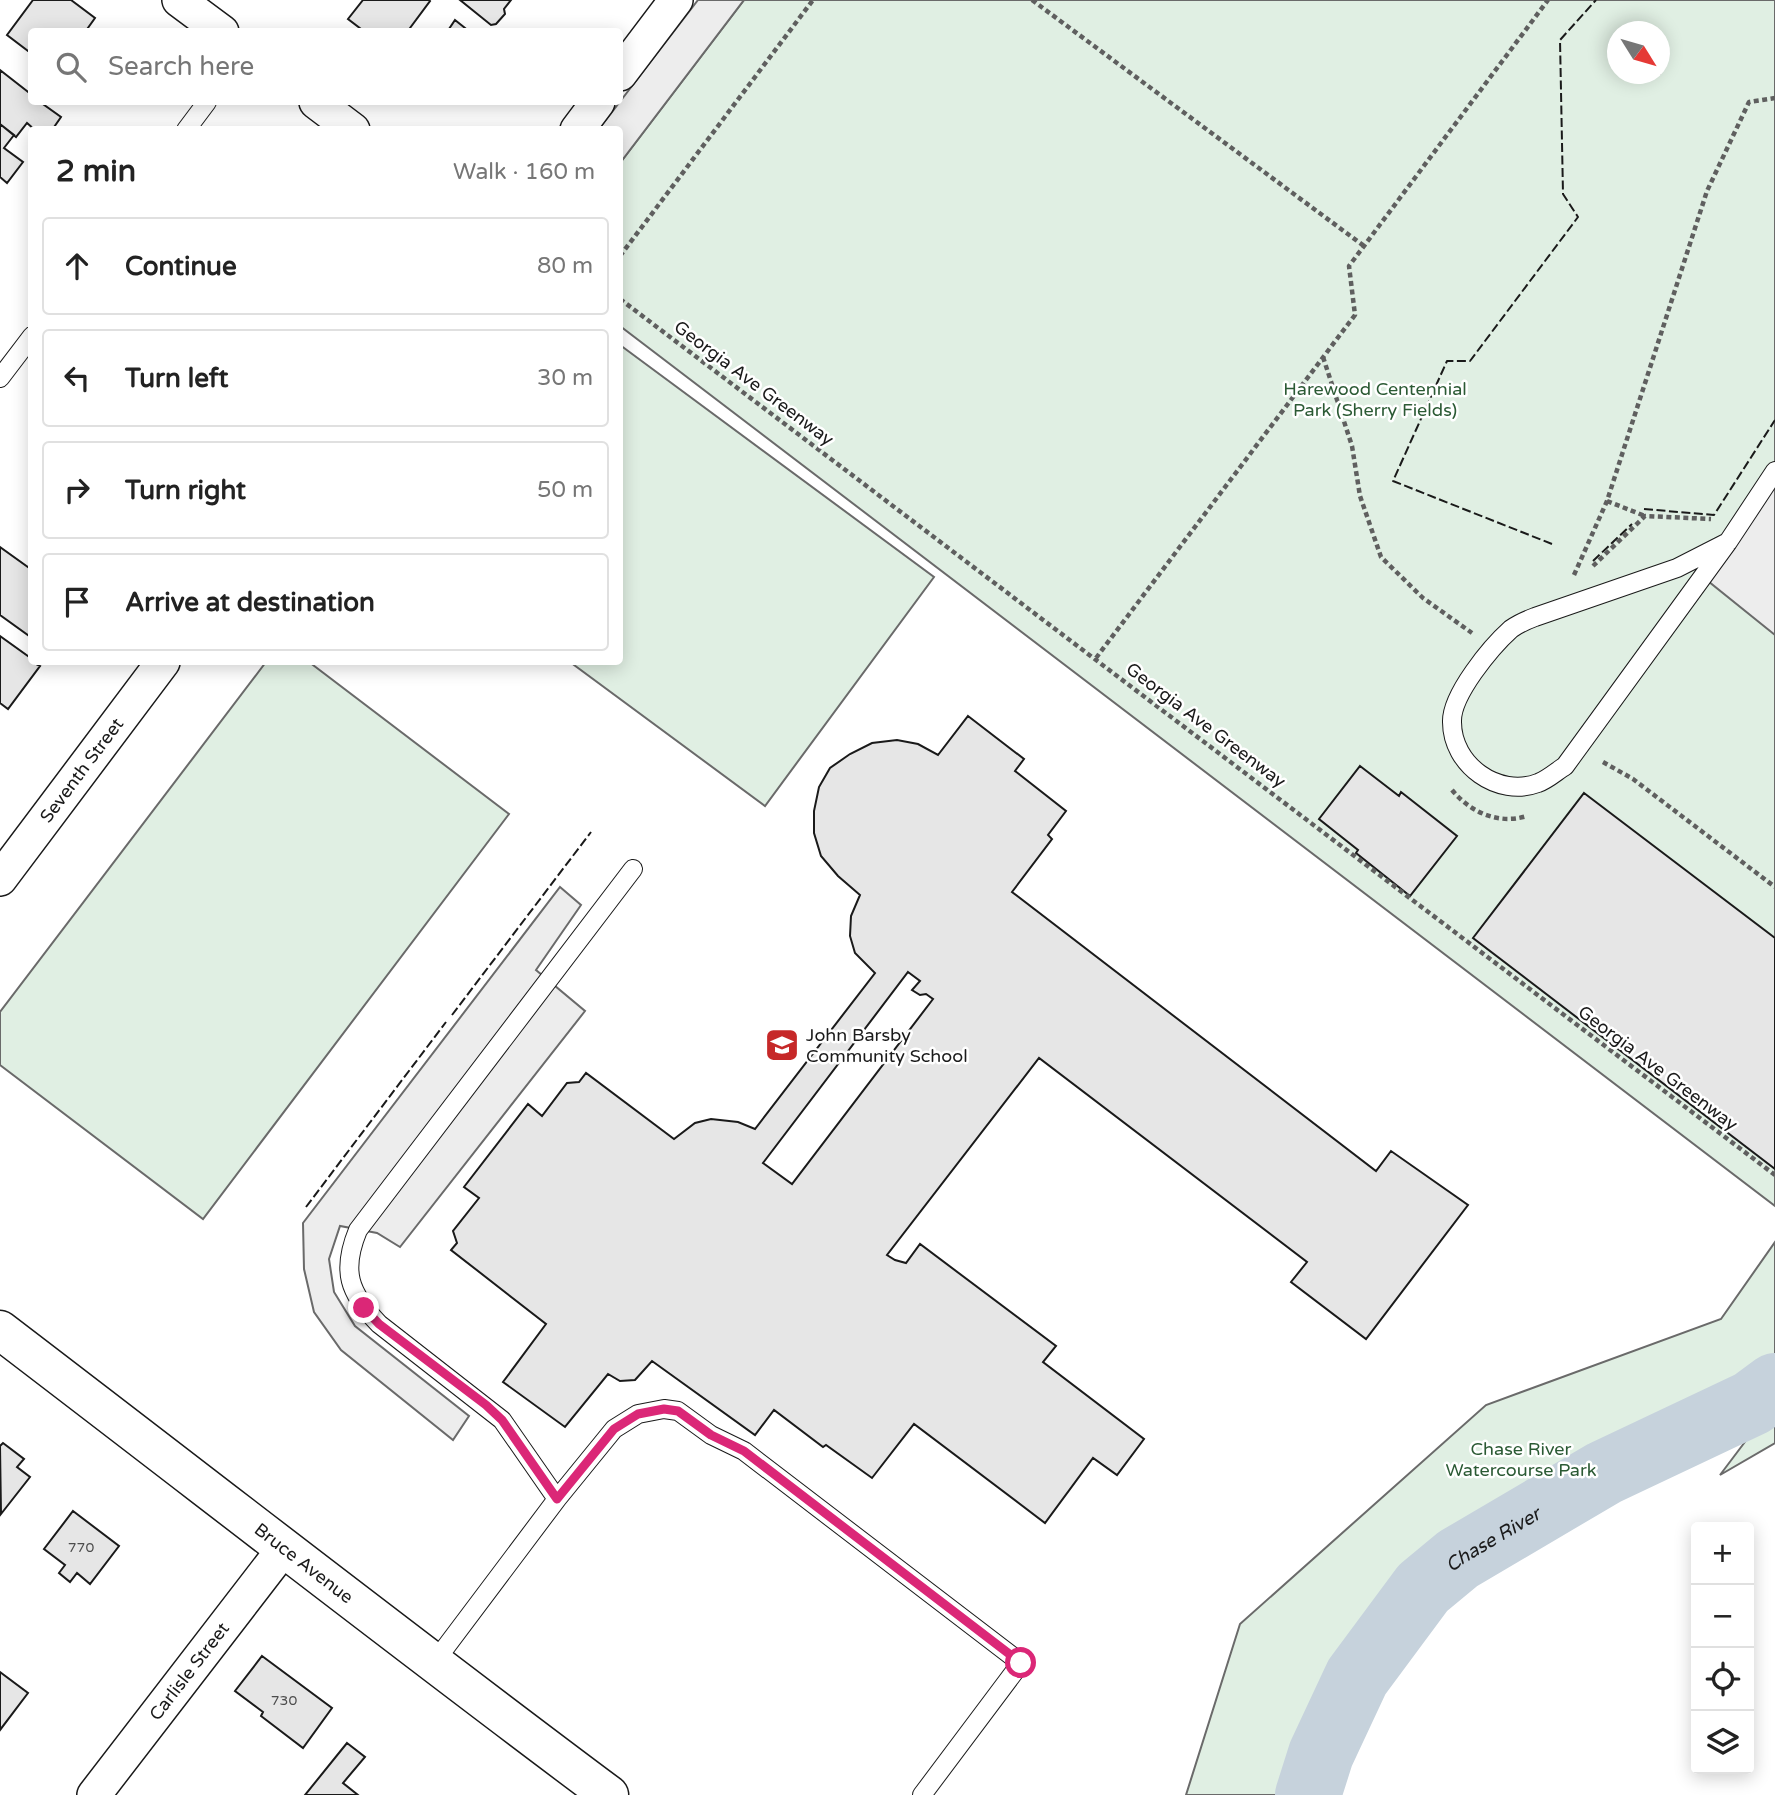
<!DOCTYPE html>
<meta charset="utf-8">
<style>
body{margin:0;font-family:"Varela Round",sans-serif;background:#f2f2f2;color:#222}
.controls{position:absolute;right:21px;bottom:21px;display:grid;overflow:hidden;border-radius:7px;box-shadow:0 4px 18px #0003}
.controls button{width:63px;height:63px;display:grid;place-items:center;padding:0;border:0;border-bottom:2px solid #e0e0e0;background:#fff;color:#222;font:35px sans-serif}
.compass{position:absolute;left:1607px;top:21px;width:63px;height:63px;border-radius:50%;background:#fff;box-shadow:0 4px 18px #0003;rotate:127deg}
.stop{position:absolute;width:21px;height:21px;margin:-16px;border:5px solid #db2777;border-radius:50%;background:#fff}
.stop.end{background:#db2777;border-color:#fff;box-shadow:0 2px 7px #0008}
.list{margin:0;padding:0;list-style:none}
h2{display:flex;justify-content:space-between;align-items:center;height:91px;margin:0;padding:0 28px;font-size:30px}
h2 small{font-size:23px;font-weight:400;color:#767676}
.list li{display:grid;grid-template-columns:46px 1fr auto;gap:21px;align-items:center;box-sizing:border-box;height:98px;margin:0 14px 14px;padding:0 14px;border:2px solid #e0e0e0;border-radius:7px}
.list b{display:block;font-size:26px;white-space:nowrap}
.list em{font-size:23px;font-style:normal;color:#767676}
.icon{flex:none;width:38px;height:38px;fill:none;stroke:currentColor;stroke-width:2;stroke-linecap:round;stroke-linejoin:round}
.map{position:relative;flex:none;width:1775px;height:1795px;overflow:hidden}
.search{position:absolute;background:#fff;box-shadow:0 4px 18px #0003;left:28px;top:28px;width:595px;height:77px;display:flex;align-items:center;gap:18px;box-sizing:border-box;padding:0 24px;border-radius:7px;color:#767676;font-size:26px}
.panel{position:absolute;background:#fff;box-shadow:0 4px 18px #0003;left:28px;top:126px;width:595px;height:539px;border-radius:7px}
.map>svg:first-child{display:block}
</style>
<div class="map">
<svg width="1775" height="1795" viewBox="0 0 1775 1795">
<rect width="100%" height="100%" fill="#fff"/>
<path fill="#e0efe3" stroke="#6a6a6a" stroke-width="2" fill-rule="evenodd" d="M744,0h1031v1206l-1155,-880v-163zM1618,32h42v42h-42z
M620,345l314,232 -169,229 -195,-144h50z
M266,662h43l200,152 -306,405 -203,-154v-53z
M1775,1242v201l-55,32 49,-65 -97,47 -20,16 -46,21 -80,32 -61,36 -77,69 -63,70 -18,30 -24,64h-97l54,-171 246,-219 235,-86z"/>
<path fill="#ededed" stroke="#6a6a6a" stroke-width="2" d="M698,0h46l-124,163v-33l-21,-1z
M1775,477v158l-72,-58z
M560,887l21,18 -45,65 49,41 -185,236 -23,-14 -37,-7 -11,33 5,33 21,34 114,90 -16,24 -112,-90 -27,-38 -10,-43 -1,-46z"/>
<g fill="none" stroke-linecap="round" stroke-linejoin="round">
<path stroke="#c6d2dc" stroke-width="66" id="s1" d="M1308,1795l13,-41 36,-77 66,-89 35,-29 146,-86 148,-70 23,-17"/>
</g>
<path fill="#e6e6e6" stroke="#1a1a1a" stroke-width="2" fill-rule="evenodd" d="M33,0h38l24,18 -10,14h-53v22l-25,-19z
M363,0h66l1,1 -23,31h-42l-17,-13z
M460,0h51l-7,9 1,5 -9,10 -5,1z
M455,20l15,12h-23z
M0,70l32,25v7h8l21,15 -9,13h-17l-8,-7 -11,14 -16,-13z
M0,124l14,11 -10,13 19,14 -16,21 -7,-6z
M0,547l32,23v68l-32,-23z
M0,636l32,23v3l8,4 -32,43 -8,-6z
M968,716l56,43 -9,12 51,40 -18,24 4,4 -40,53 364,279 15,-20 77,54 -102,134 -75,-57 16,-20 -268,-204 -152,197 8,5 11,3 14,-19 136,102 -13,16 101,77 -27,36 -24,-17 -48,65 -131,-99 -42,54 -46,-33 -3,2 -49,-37 -19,25 -103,-74 -17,19 -15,1 -12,-7 -43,53 -62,-45 43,-58 -95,-74 6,-7 -4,-12 26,-33 -15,-11 64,-83 14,12 25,-33 12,-1 7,-9 88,66 21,-16 16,-4 27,3 17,7 120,-156 -20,-20 -5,-17 1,-20 9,-21 -22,-19 -17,-20 -7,-23v-22l5,-24 11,-19 20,-14 22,-11 25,-3 21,4 20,11zM908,972l12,9 -8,9 8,5 6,-1 7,5 -141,185 -29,-21z
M1360,766l39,30 2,-4 56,44 -47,60 -54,-43 2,-3 -39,-31z
M1584,793l191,145v231l-302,-231z
M3,1443l21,16 -7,8 13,10 -29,37 -1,-68z
M73,1511l46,35 -29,38 -13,-11 -7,9 -11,-9 6,-8 -21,-16z
M262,1656l70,52 -29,40 -42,-32 2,-4 -28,-21z
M0,1672l28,21 -28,37z
M347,1743l18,14 -22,26 15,12h-53z"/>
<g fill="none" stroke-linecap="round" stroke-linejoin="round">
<g stroke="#1a1a1a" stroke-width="20">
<path id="service" d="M186,130l21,-28
M0,378l32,-42
M1728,542l-51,26 -142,49c-8,3 -17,7 -24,12 -20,18 -60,66 -59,93 0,43 46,76 86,61 9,-3 19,-12 27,-17l163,-224 47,-71
M557,1499l-55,-79 -123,-96c-30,-31 -38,-53 -21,-94l275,-361
M433,1664l124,-165 57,-70 24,-15 26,-5 14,2 33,24 33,16 277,212 -99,132"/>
</g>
<g stroke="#1a1a1a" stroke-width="36">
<g id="minor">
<path d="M179,0l43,32"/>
<path d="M620,74l56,-74"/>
<path d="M316,102l37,28"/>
<path d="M577,130l21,-28"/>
<path id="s2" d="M0,879l163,-217"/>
<path id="s3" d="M94,1795l191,-248"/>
</g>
</g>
<g stroke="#1a1a1a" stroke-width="41">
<g id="tertiary">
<path id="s4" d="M0,1330c203,155 404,312 609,465"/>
</g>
</g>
<path stroke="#5f5f5f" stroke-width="4.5" stroke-dasharray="5 3.5" stroke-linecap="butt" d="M1032,0l332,246
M620,256l193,-256
M620,299l1155,876
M1323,357l29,89 8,50 21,61 42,41 49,35
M1607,501l38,15
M1593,566l52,-50 66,3
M1574,575l33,-74 100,-310 42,-89 26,-4
M1096,658l259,-343 -6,-49 199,-266
M1603,762l30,17 142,108
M1452,790c18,22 46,35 75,26"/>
<use href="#service" stroke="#fff" stroke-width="18"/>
<use href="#minor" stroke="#fff" stroke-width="33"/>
<use href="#tertiary" stroke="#fff" stroke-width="38"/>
<path stroke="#1a1a1a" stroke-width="2" stroke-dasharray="9 3.5" stroke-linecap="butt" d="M1644,509l70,6 61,-95
M1552,544l-159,-63 54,-120h23l108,-144 -15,-23 -3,-154 36,-40
M1593,561l39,-37
M452,1015l139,-183
M306,1207l140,-185"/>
</g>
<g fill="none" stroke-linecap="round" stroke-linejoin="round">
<path stroke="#db2777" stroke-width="9" d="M364,1308l15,16 107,81 16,15 55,79 57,-70 24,-15 26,-5 14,2 33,24 33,16 277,212"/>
</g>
<defs>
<g id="school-square" transform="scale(1.75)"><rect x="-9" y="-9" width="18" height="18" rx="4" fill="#c62828" stroke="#fff"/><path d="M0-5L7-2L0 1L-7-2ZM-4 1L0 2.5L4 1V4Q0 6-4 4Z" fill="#fff"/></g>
</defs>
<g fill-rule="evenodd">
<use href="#school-square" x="782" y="1045"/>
</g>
<g text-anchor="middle" stroke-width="5" stroke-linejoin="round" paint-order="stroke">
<g font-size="14" fill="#4d4d4d">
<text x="81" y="1552">770</text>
<text x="284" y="1705">730</text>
</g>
<g font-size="18" fill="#1a1a1a" stroke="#fff">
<text transform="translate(754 383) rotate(37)" y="6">Georgia Ave Greenway</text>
<text transform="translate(1206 725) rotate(37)" y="6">Georgia Ave Greenway</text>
<text dy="6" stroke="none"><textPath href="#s2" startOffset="136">Seventh Street</textPath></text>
<text transform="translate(1658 1068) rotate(37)" y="6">Georgia Ave Greenway</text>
<text dy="6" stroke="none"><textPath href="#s4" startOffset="383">Bruce Avenue</textPath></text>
<text dy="6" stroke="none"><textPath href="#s3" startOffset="156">Carlisle Street</textPath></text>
</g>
<g font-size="18" fill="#2b5a34" stroke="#fff">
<text x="1375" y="395">Harewood Centennial<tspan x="1375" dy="21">Park (Sherry Fields)</tspan></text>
<text x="1521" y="1455">Chase River<tspan x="1521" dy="21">Watercourse Park</tspan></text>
</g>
<g font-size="18" fill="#1a1a1a" stroke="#fff" text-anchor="start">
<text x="806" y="1041">John Barsby<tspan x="806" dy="21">Community School</tspan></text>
</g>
<g font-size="19" font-style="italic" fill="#1a1a1a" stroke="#fff">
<text dy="7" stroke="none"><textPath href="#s1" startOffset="324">Chase River</textPath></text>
</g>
</g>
</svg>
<div class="controls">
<button>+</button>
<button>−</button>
<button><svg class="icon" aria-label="locate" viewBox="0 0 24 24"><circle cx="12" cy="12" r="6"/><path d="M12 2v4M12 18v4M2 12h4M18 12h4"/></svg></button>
<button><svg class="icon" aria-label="layers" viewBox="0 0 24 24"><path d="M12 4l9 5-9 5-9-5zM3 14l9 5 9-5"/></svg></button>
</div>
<svg class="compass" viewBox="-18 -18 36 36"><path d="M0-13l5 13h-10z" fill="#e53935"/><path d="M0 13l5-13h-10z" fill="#767676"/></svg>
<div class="stop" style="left:1021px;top:1663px"></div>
<div class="stop end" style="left:364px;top:1308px"></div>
<div class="search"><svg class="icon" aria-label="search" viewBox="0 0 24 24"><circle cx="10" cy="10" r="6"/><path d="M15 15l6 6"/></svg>Search here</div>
<section class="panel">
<h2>2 min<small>Walk · 160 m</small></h2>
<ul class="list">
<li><svg class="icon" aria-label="ahead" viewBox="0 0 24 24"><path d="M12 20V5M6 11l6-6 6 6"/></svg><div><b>Continue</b></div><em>80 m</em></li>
<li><svg class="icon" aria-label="left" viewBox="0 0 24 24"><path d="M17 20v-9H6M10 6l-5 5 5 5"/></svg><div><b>Turn left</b></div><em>30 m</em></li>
<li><svg class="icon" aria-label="right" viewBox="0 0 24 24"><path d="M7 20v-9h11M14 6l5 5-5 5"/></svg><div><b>Turn right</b></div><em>50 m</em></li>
<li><svg class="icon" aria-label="arrive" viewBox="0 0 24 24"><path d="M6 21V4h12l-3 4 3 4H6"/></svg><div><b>Arrive at destination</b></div></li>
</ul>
</section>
</div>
